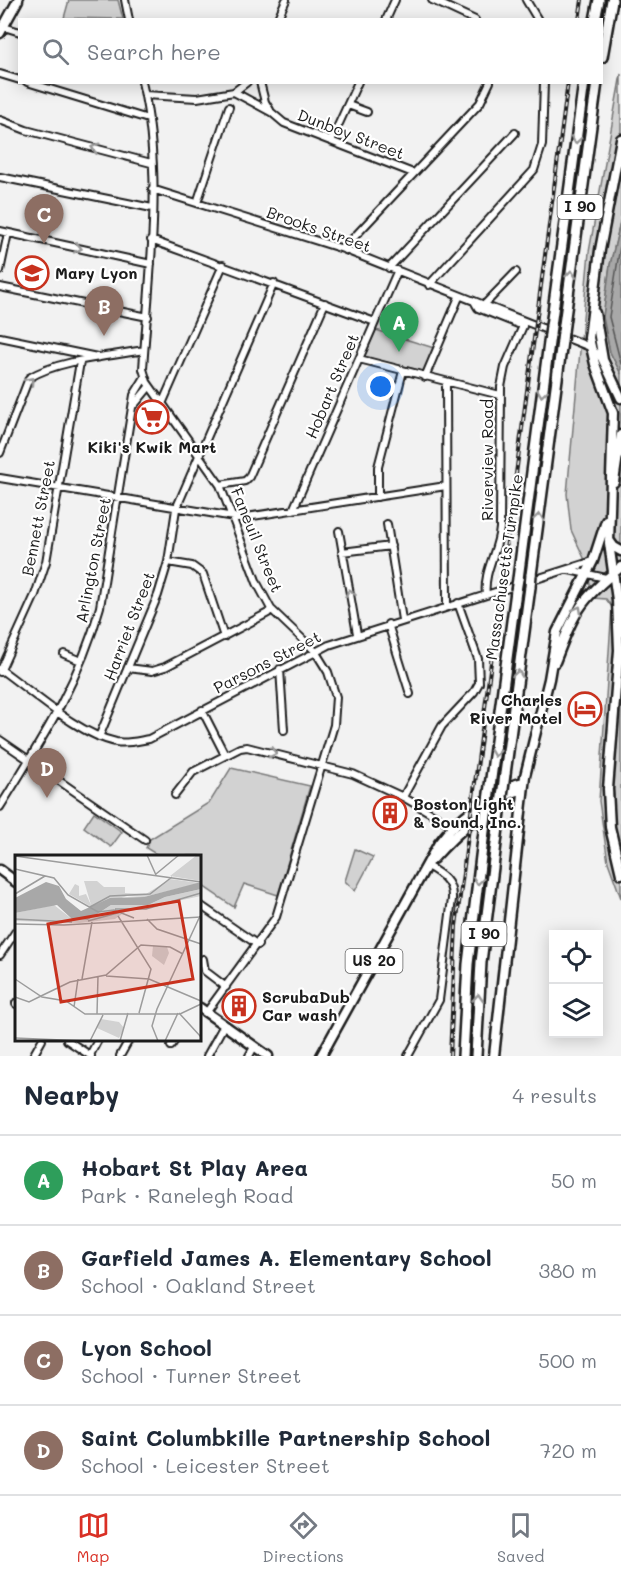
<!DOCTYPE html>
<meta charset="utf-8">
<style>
body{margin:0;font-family:Mali,sans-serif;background:#f6f6f7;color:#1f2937}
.controls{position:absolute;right:18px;bottom:18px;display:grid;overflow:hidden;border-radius:0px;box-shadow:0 3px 15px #0003}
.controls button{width:54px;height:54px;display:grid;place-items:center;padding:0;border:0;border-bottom:2px solid #e0e1e3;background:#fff;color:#1f2937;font:30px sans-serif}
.you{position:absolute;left:381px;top:387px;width:21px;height:21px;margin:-15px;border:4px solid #fff;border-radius:50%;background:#1a73e8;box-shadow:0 0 0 9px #1a73e833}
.badge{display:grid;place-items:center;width:39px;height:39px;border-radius:50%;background:#d93025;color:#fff;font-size:20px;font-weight:700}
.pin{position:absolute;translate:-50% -50px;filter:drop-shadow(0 2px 3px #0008)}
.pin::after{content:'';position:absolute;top:32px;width:21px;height:18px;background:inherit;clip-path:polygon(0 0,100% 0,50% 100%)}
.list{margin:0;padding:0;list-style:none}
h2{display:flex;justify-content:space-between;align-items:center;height:78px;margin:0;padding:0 24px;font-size:26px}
h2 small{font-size:20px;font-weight:400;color:#747a83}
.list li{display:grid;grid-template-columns:39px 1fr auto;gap:18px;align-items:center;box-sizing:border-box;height:90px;padding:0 24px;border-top:2px solid #e0e1e3}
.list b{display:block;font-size:22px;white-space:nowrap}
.list p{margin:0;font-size:20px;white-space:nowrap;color:#747a83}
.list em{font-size:20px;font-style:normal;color:#747a83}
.icon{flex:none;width:33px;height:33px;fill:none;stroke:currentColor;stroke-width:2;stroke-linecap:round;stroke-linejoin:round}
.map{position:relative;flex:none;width:621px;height:1056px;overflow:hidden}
.search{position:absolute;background:#fff;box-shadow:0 3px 15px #0003;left:18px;right:18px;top:18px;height:66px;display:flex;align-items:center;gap:15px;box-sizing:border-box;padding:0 21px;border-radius:0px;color:#747a83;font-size:22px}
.sheet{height:438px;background:#fff}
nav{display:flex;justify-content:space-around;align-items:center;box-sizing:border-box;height:84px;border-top:2px solid #e0e1e3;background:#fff;font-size:16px;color:#747a83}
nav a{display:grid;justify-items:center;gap:3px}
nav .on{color:#d93025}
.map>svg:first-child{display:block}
</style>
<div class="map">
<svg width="621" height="1056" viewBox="0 0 621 1056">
<rect width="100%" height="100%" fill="#f2f2f2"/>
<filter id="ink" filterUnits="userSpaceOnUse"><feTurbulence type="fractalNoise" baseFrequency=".0167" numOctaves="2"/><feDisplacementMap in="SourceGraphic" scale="12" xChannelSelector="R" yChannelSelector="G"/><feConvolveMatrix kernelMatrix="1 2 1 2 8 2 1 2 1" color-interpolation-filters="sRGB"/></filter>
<g filter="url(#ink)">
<path fill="#d2d2d2" stroke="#777" stroke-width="1.5" d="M69,0h49l5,19 -59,-1z
M621,74v145l-11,46 -7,52 7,35 11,22v524l-13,-36 -9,-61 13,-194 -6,-8 -13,-1 -9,-40 -13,-28 -4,-36 22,-242z
M376,330l58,18 -10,23 -60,-14z
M231,768l79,18 -32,109 -34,-11 -10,23 -34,-23v-28h-41l-13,-8 4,-9 60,-37z
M94,812l28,20 -11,15 -27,-20z
M355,849l18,8 -18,34 -10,-10z"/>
<path fill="#a8a8a8" stroke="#707070" stroke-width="1.5" d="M621,219v155l-11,-22 -7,-35 7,-52z"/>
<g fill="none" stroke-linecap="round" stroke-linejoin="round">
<path stroke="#545454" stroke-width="1.5" d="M621,240l-12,77 12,47"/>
<g stroke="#1c1c1c" stroke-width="10">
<path id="minor" d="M125,0l4,20
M432,0l43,20
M526,0l12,20
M277,20l9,-20
M386,20l9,-20
M4,27l16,5
M0,74l20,6
M27,82l121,37
M142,82c22,93 7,193 1,287l4,13 73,103 37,98 14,26 44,42 13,21 8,25 -2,28 -58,192 -70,96
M260,82l5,20 5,8
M234,92l13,-10
M145,95l52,3 37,-6 37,20 13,11 129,50
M348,105l19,7
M0,120l26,10 125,33
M331,141l27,-59
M0,177l152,31
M152,189l191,60 247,98 12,12
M197,203l32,-96
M0,231l151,33
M151,240l224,82
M343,249l137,-146 10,-21
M389,268l126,-135
M0,271l8,-38
M429,285l105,-115 8,-25 2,-63
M0,287l148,30
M474,301l4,7 45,18 -18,41 -4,20 -1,141c-2,24 -17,43 -14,67
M485,304l31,-32
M0,337l97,20
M359,359l141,36
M425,377l34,-80
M446,382l1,224
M135,404l14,-17
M162,404l61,-139
M0,453l29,-75c29,-18 81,-22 115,-28
M0,478l240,40 206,-32
M220,485l25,-4 4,-4 76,-174
M378,497v-30l25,-96
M293,510l104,-238
M387,524l15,96
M339,531l18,103
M342,552l49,-6
M168,562l24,4 11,8 21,63
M569,570l37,8
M388,624l22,70
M64,654l17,7
M128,668l24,3 13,-4 103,-54 3,-4
M0,669c33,23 77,65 116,73 11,2 21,-1 33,-3l180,-94 264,-84
M280,669l4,61
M0,672l35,-77 11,-33 34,-200
M202,710l23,45
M99,737l59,-142 10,-33 8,-53 98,-226
M0,740l145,100
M175,795l18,-23 47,-24 7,-1 106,27 50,23 52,30
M403,797l39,-71 32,-34 5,-9 -1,-24 -20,-56
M0,807c41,-66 79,-124 100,-200l34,-212 11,-18
M200,905l58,40
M0,955l16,-24
M203,959l2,12 21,16
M16,1003v1
M67,1040l24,16
M171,1046l4,-6
M90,1055l8,-15
M33,1056l9,-16
M120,1056l9,-16
M207,1056l17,-31
M249,1056l5,-9
M408,1056l31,-56 13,-101c1,-18 -11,-25 -25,-33"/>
</g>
<g stroke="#1c1c1c" stroke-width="13">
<path id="major" d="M0,33l18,-33
M621,139l-21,111 -11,88 6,26 18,49 -4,130 8,57 2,50 -11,139 2,38 11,47
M595,313l8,47 18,38
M614,482l7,-47
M609,540l5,7 7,4
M555,662c19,-49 24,-62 66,-95
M433,859c17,-19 65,-66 89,-69
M0,870l16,12
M200,1008l68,48
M321,1056l118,-213c16,-22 58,-56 85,-61
M494,1056l31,-280 24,-97 8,-47 36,-71 13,-40"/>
</g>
<g stroke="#1c1c1c" stroke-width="14">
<path id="highway" d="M595,20l4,-20
M602,57l10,-57
M551,326l33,-244
M563,332l34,-250
M531,575l31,-234
M518,579l32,-244
M505,774l25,-187
M490,786l26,-195
M463,1056l5,-92 17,-141
M476,1056l5,-94 19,-150"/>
</g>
<use href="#minor" stroke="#fff" stroke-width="6"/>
<use href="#major" stroke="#fff" stroke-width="8"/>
<use href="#highway" stroke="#fff" stroke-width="9"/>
<g stroke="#1c1c1c" stroke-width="4">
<path id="rail" d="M579,20l3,-20
M450,1056l6,-130 112,-844"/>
</g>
<use href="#rail" stroke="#fff" stroke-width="1.5" stroke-dasharray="4.5" stroke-linecap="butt"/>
<g stroke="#1c1c1c" stroke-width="14" stroke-linecap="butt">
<path id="highway-bridge" d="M550,335l1,-9
M562,341l1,-9
M530,587l1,-12
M516,591l2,-12
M500,812l5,-38
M485,823l5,-37"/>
</g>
<use href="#highway-bridge" stroke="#fff" stroke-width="9"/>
</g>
<defs><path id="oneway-chevron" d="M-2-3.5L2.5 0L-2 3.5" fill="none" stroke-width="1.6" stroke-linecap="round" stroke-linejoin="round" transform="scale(1.5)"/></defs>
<g stroke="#999">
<use href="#oneway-chevron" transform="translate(576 140) rotate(98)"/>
<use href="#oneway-chevron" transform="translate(95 148) rotate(-165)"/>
<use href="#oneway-chevron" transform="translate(78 248) rotate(12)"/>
<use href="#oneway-chevron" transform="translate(571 274) rotate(-83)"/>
<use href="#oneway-chevron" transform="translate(30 381) rotate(-48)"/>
<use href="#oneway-chevron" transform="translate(542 393) rotate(98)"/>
<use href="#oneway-chevron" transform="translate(539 517) rotate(-82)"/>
<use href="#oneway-chevron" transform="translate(350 593) rotate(-100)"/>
<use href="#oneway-chevron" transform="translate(578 610) rotate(-61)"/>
<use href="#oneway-chevron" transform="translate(518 674) rotate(-82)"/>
<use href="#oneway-chevron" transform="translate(273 753) rotate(14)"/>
<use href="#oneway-chevron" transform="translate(495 753) rotate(98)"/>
<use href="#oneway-chevron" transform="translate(478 881) rotate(98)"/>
<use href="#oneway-chevron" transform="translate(478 998) rotate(-86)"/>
</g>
</g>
<defs>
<g id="school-ring" transform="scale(1.725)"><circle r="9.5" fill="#fff" stroke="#c8321e" stroke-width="1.5"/><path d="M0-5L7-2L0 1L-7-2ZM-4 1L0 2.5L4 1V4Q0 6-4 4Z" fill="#c8321e"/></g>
<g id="supermarket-ring" transform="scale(1.725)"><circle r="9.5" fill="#fff" stroke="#c8321e" stroke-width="1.5"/><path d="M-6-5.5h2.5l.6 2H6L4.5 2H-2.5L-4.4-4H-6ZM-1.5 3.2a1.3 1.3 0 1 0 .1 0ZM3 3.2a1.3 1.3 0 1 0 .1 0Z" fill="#c8321e"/></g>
<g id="hotel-ring" transform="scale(1.725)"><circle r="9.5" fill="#fff" stroke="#c8321e" stroke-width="1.5"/><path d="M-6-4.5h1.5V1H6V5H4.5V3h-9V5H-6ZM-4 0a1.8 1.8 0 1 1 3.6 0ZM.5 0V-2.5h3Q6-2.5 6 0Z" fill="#c8321e"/></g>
<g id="building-ring" transform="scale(1.725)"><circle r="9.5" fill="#fff" stroke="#c8321e" stroke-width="1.5"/><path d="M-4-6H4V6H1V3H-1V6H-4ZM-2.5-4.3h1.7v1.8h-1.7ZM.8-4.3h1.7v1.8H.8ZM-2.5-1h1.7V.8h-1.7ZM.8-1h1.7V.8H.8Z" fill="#c8321e"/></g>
</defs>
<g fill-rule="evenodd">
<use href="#school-ring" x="32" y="273"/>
<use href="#supermarket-ring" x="152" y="417"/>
<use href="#hotel-ring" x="585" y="709"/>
<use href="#building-ring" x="390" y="813"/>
<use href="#building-ring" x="239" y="1006"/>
</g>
<g text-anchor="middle" stroke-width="4.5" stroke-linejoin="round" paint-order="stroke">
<g fill="#fff" stroke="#606060" stroke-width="1.5">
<rect x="557.5" y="195" width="45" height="24" rx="4.5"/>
<rect x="461.5" y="922" width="45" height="24" rx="4.5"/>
<rect x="345.5" y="949" width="57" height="24" rx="4.5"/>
</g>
<g font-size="15" font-weight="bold" fill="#1c1c1c">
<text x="580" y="212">I 90</text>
<text x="484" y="939">I 90</text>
<text x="374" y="966">US 20</text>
</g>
<g font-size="16" fill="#1c1c1c" stroke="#fff">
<text transform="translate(351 134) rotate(21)" y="6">Dunboy Street</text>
<text transform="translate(319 229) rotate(19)" y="6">Brooks Street</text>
<text transform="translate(332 386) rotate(-67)" y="6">Hobart Street</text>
<text transform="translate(487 460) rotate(-90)" y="6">Riverview Road</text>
<text transform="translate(38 518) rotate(-79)" y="6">Bennett Street</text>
<text transform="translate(257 540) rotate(68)" y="6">Faneuil Street</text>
<text transform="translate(93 560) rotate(-79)" y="6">Arlington Street</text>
<text transform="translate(504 567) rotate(-82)" y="6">Massachusetts Turnpike</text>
<text transform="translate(129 626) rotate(-69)" y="6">Harriet Street</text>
<text transform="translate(267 662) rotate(-27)" y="6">Parsons Street</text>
</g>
<g font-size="16" font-weight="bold" fill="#1c1c1c" stroke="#fff" text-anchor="start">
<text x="55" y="279">Mary Lyon</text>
<text x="152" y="453" text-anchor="middle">Kiki's Kwik Mart</text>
<text x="562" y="706" text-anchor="end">Charles<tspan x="562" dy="18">River Motel</tspan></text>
<text x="413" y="810">Boston Light<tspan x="413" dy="18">&amp; Sound, Inc.</tspan></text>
<text x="262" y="1003">ScrubaDub<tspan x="262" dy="18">Car wash</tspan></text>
</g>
</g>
<g transform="translate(15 855)">
<rect width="186" height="186" fill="#f2f2f2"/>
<path d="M182,0h4v26l-31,-5zM155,24l30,4 -56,14 -17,-1 -34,12 -24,-14 6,-10 4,2v10l7,-2 5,11 -7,-24h13l7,6h21v6l21,1zM186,34v7l-76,16 -10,7 -35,4 -65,-2v-8l39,-8 18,14 16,1 23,-15h37l17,-8zM138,91l14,1 2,6 -5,12 -12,-9zM86,164l18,3 5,6 -5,10 -22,-10z" fill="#d2d2d2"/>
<path d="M31,27l13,4 7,13 15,12 29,-13 34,-1 57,-15v7l-36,8 -17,8h-37l-23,15 -16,-1 -15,-14 -42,8v-15z" fill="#a8a8a8"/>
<path fill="none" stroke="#9c9c9c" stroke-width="1.5" d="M132,0l9,20M0,1l186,26M0,14l39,9 14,17 30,17 16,-2 20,8M141,19l23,-19M0,39l30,-18M75,52l20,-11 40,-2 22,-17M100,54h31l55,-16M103,61l33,53 -12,44M0,64l57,3M132,64l10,10 44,15M73,66l33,-9M0,69l49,1 137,-8M91,121l43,3 52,22M0,124l27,18 24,4 19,13h95l21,-10M67,124l10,-57M26,141l29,-14 36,-7 35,-30 29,2 13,7M0,142l14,5 12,-6M59,152l4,-28M164,158l22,24M82,159l1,-38M0,183l71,3M75,186l13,-26M105,186l8,-28M143,186l-6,-15 5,-17 43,-93M150,186l13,-28"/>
<path fill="#c8321e" fill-opacity="0.15" stroke="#c8321e" stroke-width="3" d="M164,46l14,78 -132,23 -13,-78z"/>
<rect width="186" height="186" fill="none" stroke="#1c1c1c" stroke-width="3"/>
</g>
</svg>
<div class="controls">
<button><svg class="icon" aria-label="locate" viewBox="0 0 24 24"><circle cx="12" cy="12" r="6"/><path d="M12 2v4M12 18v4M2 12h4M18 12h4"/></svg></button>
<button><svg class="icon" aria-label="layers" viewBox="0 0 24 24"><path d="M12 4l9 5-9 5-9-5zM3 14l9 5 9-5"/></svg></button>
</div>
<div class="you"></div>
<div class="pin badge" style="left:399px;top:352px;background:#2e9e5b">A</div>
<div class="pin badge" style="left:104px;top:336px;background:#8d6e63">B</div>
<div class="pin badge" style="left:44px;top:244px;background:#8d6e63">C</div>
<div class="pin badge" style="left:47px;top:798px;background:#8d6e63">D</div>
<div class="search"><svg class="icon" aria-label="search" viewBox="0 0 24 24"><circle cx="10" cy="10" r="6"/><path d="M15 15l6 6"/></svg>Search here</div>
</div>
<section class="sheet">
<h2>Nearby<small>4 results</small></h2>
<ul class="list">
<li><span class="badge" style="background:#2e9e5b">A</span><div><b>Hobart St Play Area</b><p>Park · Ranelegh Road</p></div><em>50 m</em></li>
<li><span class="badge" style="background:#8d6e63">B</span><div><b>Garfield James A. Elementary School</b><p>School · Oakland Street</p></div><em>380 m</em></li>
<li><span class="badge" style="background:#8d6e63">C</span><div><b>Lyon School</b><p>School · Turner Street</p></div><em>500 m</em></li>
<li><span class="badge" style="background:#8d6e63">D</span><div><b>Saint Columbkille Partnership School</b><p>School · Leicester Street</p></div><em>720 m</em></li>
</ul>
</section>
<nav>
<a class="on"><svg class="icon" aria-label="map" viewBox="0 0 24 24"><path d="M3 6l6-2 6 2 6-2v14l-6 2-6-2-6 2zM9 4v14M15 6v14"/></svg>Map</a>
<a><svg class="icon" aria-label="directions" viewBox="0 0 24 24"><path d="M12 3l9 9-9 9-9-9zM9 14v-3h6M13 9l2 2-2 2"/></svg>Directions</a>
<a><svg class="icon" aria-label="saved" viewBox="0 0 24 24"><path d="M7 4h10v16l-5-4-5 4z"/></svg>Saved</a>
</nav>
